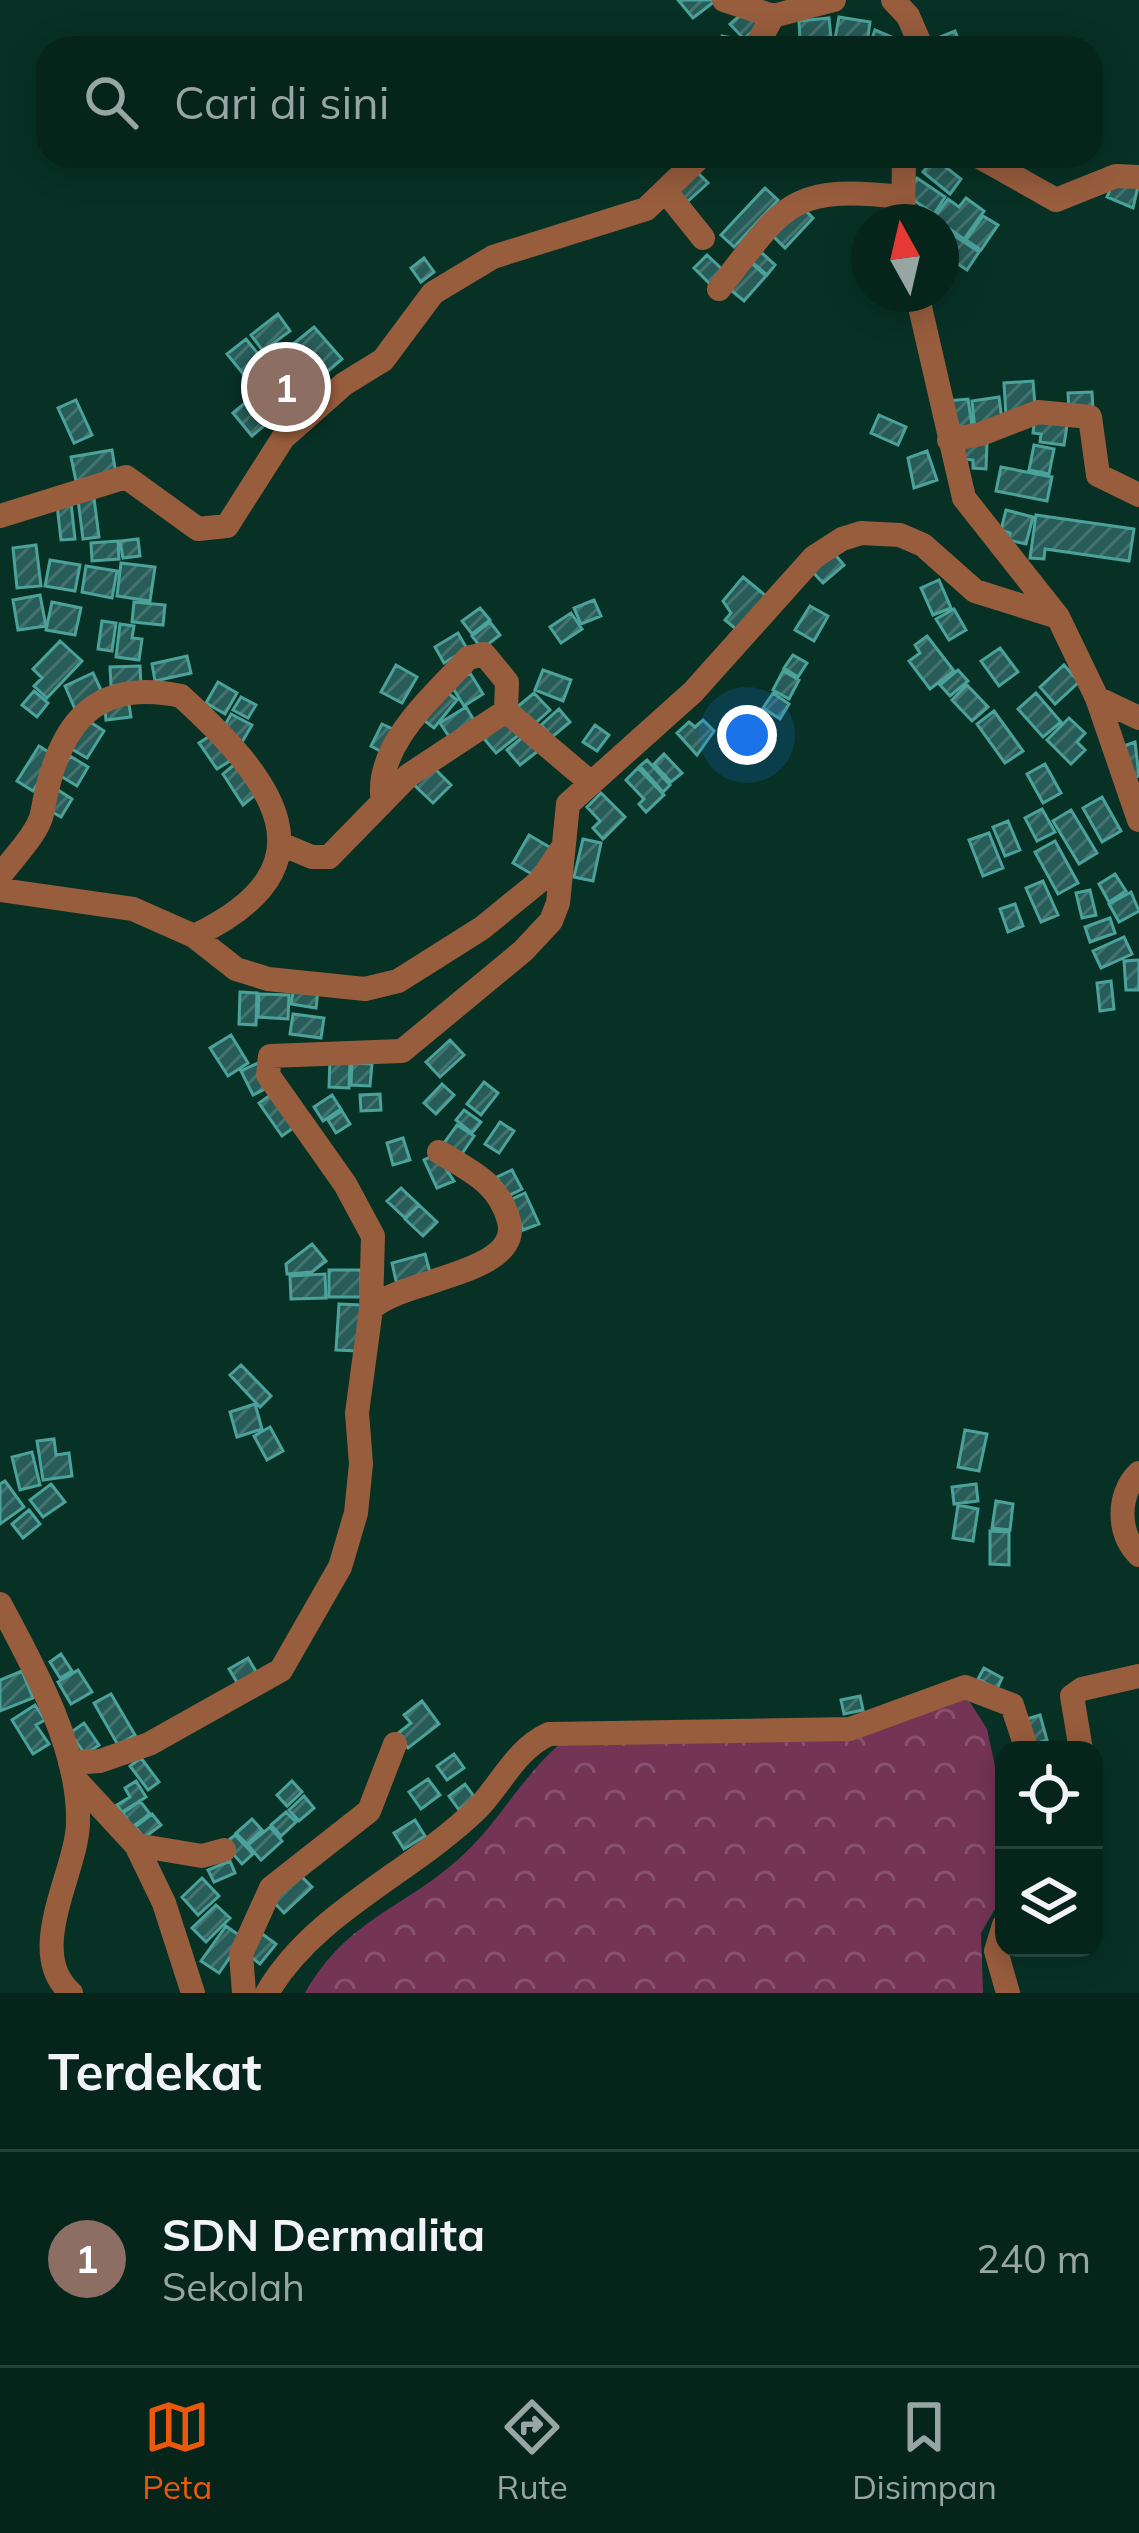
<!DOCTYPE html>
<html lang="id">
<style>
body{margin:0;font-family:Mulish,sans-serif;background:#133128;color:#f1f3f6}
.controls{position:absolute;right:36px;bottom:36px;display:grid;overflow:hidden;border-radius:24px;box-shadow:0 6px 30px #0003}
.controls button{width:108px;height:108px;display:grid;place-items:center;padding:0;border:0;border-bottom:3px solid #26423a;background:#05251b;color:#f1f3f6;font:60px sans-serif}
.compass{position:absolute;left:851px;top:204px;width:108px;height:108px;border-radius:50%;background:#05251b;box-shadow:0 6px 30px #0003;rotate:352deg}
.you{position:absolute;left:747px;top:735px;width:42px;height:42px;margin:-30px;border:9px solid #fff;border-radius:50%;background:#1a73e8;box-shadow:0 0 0 18px #1a73e833}
.badge{display:grid;place-items:center;width:78px;height:78px;border-radius:50%;background:#ea580c;color:#fff;font-size:39px;font-weight:700}
.pin{position:absolute;translate:-50% -50%;border:6px solid #fff;box-shadow:0 3px 12px #0006}
.list{margin:0;padding:0;list-style:none}
h2{display:flex;justify-content:space-between;align-items:center;height:156px;margin:0;padding:0 48px;font-size:51px}
h2 small{font-size:39px;font-weight:400;color:#97a5a3}
.list li{display:grid;grid-template-columns:78px 1fr auto;gap:36px;align-items:center;box-sizing:border-box;height:216px;padding:0 48px;border-top:3px solid #26423a}
.list b{display:block;font-size:45px;white-space:nowrap}
.list p{margin:0;font-size:39px;white-space:nowrap;color:#97a5a3}
.list em{font-size:39px;font-style:normal;color:#97a5a3}
.icon{flex:none;width:66px;height:66px;fill:none;stroke:currentColor;stroke-width:2;stroke-linecap:round;stroke-linejoin:round}
.map{position:relative;flex:none;width:1139px;height:1993px;overflow:hidden}
.search{position:absolute;background:#05251b;box-shadow:0 6px 30px #0003;left:36px;right:36px;top:36px;height:132px;display:flex;align-items:center;gap:30px;box-sizing:border-box;padding:0 42px;border-radius:36px;color:#97a5a3;font-size:45px}
.sheet{height:372px;background:#05251b}
nav{display:flex;justify-content:space-around;align-items:center;box-sizing:border-box;height:168px;border-top:3px solid #26423a;background:#05251b;font-size:33px;color:#97a5a3}
nav a{display:grid;justify-items:center;gap:6px}
nav .on{color:#ea580c}
.map>svg:first-child{display:block}
</style>
<div class="map">
<svg width="1139" height="1993" viewBox="0 0 1139 1993">
<defs>
<pattern id="forest-crowns" width="20" height="18" patternUnits="userSpaceOnUse" patternTransform="scale(3)"><rect width="20" height="18" fill="#743456"/><path d="M2 6a3 3 0 1 1 6 0M12 15a3 3 0 1 1 6 0" fill="none" stroke="#87526e"/></pattern>
<pattern id="building-hatch" width="6" height="6" patternUnits="userSpaceOnUse" patternTransform="scale(3)"><rect width="6" height="6" fill="#275c58"/><path d="M-1 1l2-2M0 6l6-6M5 7l2-2" fill="none" stroke="#457470"/></pattern>
</defs>
<rect width="100%" height="100%" fill="#073124"/>
<path fill="url(#forest-crowns)" d="M940,1696l28,3 19,30 17,79v85l-23,40 2,60h-678c44,-77 101,-84 159,-139 37,-35 59,-79 98,-112l263,-8z"/>
<path fill="url(#building-hatch)" stroke="#4ba29b" stroke-width="3" d="M678,0h36l1,1 -22,17z
M744,12l16,12 -16,15 -14,-15z
M839,17l31,5 -3,22 -32,-5z
M829,18l2,19 -31,2 -1,-18z
M875,30l24,10 -3,8 -27,-1z
M955,31l7,17h-23l-4,-9z
M722,36l22,4 -1,8h-23z
M934,158l27,21 -11,15 -27,-22z
M696,171l12,12 -21,19 -12,-12z
M917,178l28,19 -11,17 -28,-19z
M1114,181l25,1 -6,26 -26,-11z
M765,188l13,12 -44,47 -13,-12z
M966,198l18,13 -20,28 -30,-21 14,-19 11,8z
M801,206l12,12 -28,30 -13,-13z
M983,216l15,9 -17,25 -15,-10z
M941,227l38,25 -12,18 -26,-17z
M761,252l14,13 -8,10 -15,-13z
M707,255l17,16 -13,14 -17,-17z
M424,258l10,14 -13,10 -10,-14z
M749,261l17,15 -22,25 -18,-15z
M278,314l12,17 -27,20 -12,-16z
M314,327l28,32 -90,77 -19,-23 68,-58 -9,-10z
M246,339l17,21 -19,15 -17,-21z
M1033,381l2,24 -29,11 -2,-33z
M1092,392l1,18 -24,1 -1,-18z
M999,397l3,23 -27,10 -3,-29z
M968,399l5,34 -23,3 -4,-35z
M76,400l16,35 -18,8 -16,-35z
M879,415l27,12 -8,18 -27,-12z
M1035,415l33,4 -4,26 -24,-3 1,-8 -8,-1z
M964,440l23,2 -1,27 -13,-1v-8l-10,-1z
M1034,445l20,4 -5,25 -20,-4z
M112,450l4,24 -40,7 -5,-24z
M927,451l10,29 -23,8 -6,-30z
M1001,467l51,10 -5,24 -51,-10z
M94,498l5,39 -16,2 -5,-39z
M71,503l4,36 -14,1 -4,-35z
M1006,510l27,7 -7,27 -18,-4 2,-7 -9,-3z
M1036,515l98,14 -5,32 -84,-12 -1,10 -14,-1z
M138,539l2,17 -17,2 -3,-17z
M118,541l1,18 -27,2 -1,-18z
M36,545l5,41 -24,2 -4,-40z
M831,550l13,15 -21,18 -13,-14z
M50,560l30,5 -5,26 -30,-5z
M121,563l34,4 -5,34 -33,-5z
M86,566l31,5 -5,27 -30,-6z
M743,577l28,23 -29,34 -17,-14 6,-7 -8,-12z
M939,580l12,28 -18,7 -12,-27z
M40,595l6,31 -28,4 -5,-30z
M594,600l7,16 -20,8 -7,-16z
M52,602l29,6 -6,27 -29,-5z
M134,602l31,3 -2,20 -31,-3z
M810,606l18,10 -14,25 -19,-11z
M480,608l10,12 -18,14 -10,-13z
M954,609l12,21 -17,10 -13,-21z
M571,613l11,16 -21,14 -11,-16z
M102,621l14,2 -4,28 -14,-2z
M490,622l10,13 -18,14 -10,-13z
M120,624l14,2 -2,12 10,1 -3,21 -23,-3z
M458,633l9,16 -23,14 -9,-16z
M927,636l27,35 -24,18 -21,-28 11,-8 -5,-8z
M60,641l22,20 -35,37 -13,-12 8,-8 -9,-9z
M1000,648l18,24 -19,14 -18,-25z
M793,655l14,8 -9,14 -14,-9z
M187,656l4,17 -36,8 -3,-17z
M396,665l21,12 -15,26 -21,-11z
M1064,665l15,17 -24,22 -15,-17z
M140,666l1,19 -30,1 -1,-19z
M543,670l28,10 -8,21 -28,-11z
M958,670l10,11 -18,15 -10,-11z
M783,671l16,9 -10,19 -16,-9z
M93,673l8,17 -26,19 -10,-23z
M470,673l13,21 -19,12 -13,-21z
M218,682l19,11 -12,21 -19,-11z
M967,685l21,22 -16,14 -20,-21z
M444,690l13,10 -23,28 -13,-10z
M34,691l14,12 -11,14 -15,-12z
M534,693l16,17 -18,16 -16,-18z
M773,693l16,11 -9,15 -17,-11z
M1036,693l25,29 -18,15 -25,-28z
M241,697l15,8 -8,13 -15,-8z
M128,698l3,19 -25,3 -2,-19z
M466,707l9,15 -25,16 -10,-15z
M559,709l11,13 -18,15 -11,-12z
M994,711l29,40 -18,12 -28,-39z
M231,714l21,11 -10,17 -20,-11z
M506,716l14,18 -24,19 -15,-18z
M1069,718l16,15 -8,9 8,8 -14,14 -24,-24z
M87,720l17,11 -17,27 -17,-10z
M703,720l11,11 -17,24 -20,-22 12,-11 6,5z
M382,724l15,7 -11,23 -15,-8z
M595,725l14,10 -12,16 -14,-9z
M213,734l17,27 -13,8 -18,-26z
M525,735l13,16 -18,14 -13,-15z
M1135,742l4,34 -8,3 -13,-31z
M39,746l16,10 -22,35 -16,-10z
M664,754l18,19 -11,9 -17,-18z
M70,756l18,11 -11,19 -18,-11z
M647,760l23,25 -7,7 -23,-26z
M236,763l23,29 -16,13 -20,-31z
M430,764l21,21 -18,18 -22,-21z
M1045,764l16,29 -18,10 -16,-29z
M638,768l26,27 -18,17 -7,-8 5,-5 -18,-19z
M58,790l14,9 -11,18 -14,-8z
M601,793l24,24 -22,22 -10,-11 7,-7 -13,-14z
M1102,797l19,34 -19,11 -19,-34z
M1042,809l13,23 -18,9 -12,-23z
M1071,810l26,43 -18,11 -26,-43z
M1008,821l12,29 -15,6 -12,-29z
M989,833l14,35 -20,8 -14,-36z
M529,835l22,13 -16,28 -22,-13z
M583,839l18,4 -8,38 -19,-4z
M1055,841l23,42 -20,11 -23,-42z
M1115,874l11,17 -17,11 -10,-18z
M1043,881l15,34 -17,7 -15,-34z
M1090,890l6,25 -14,3 -6,-25z
M1131,892l8,19 -20,11 -10,-18z
M1015,904l8,22 -15,6 -8,-23z
M1110,918l5,15 -25,9 -5,-15z
M1124,937l8,17 -31,14 -8,-17z
M1139,960v30h-13l-2,-29z
M1111,981l3,28 -14,2 -3,-28z
M294,987l24,4 -2,17 -25,-4z
M240,992l17,1 -1,32 -17,-1z
M259,994l30,1 -1,24 -30,-2z
M293,1014l31,4 -3,20 -31,-4z
M231,1035l17,28 -20,13 -18,-28z
M450,1040l14,15 -24,22 -14,-15z
M330,1059l20,1 -1,28 -20,-1z
M260,1062l11,24 -18,9 -12,-24z
M352,1063l20,1 -2,22 -19,-1z
M484,1082l14,11 -17,22 -14,-11z
M442,1084l12,11 -18,19 -12,-11z
M276,1091l23,33 -17,12 -23,-33z
M380,1094l1,16 -20,1 -1,-16z
M332,1095l9,14 -18,12 -9,-14z
M464,1110l17,12 -9,11 -16,-13z
M342,1111l8,13 -14,9 -8,-13z
M500,1122l14,9 -15,22 -14,-9z
M457,1125l17,11 -15,22 -17,-12z
M403,1138l7,22 -17,5 -6,-22z
M436,1154l18,27 -17,7 -13,-28z
M512,1170l10,19 -16,8 -9,-20z
M401,1188l18,17 -14,13 -18,-17z
M525,1193l14,31 -16,6 -13,-30z
M419,1205l18,17 -14,14 -18,-17z
M312,1244l14,17 -14,11 -25,2 -1,-10z
M425,1254l6,22 -34,9 -5,-22z
M329,1270h32v27h-32z
M325,1274l1,24 -35,1 -1,-23z
M339,1304l22,1 -3,46 -22,-1z
M241,1365l30,31 -11,11 -30,-32z
M255,1404l7,25 -25,8 -7,-25z
M270,1427l13,24 -16,9 -13,-24z
M965,1430l22,4 -8,37 -21,-4z
M54,1439l2,16 13,-2 3,23 -29,4 -6,-39z
M32,1452l8,33 -20,5 -8,-33z
M5,1481l19,26 -24,17v-40z
M51,1484l14,18 -22,15 -13,-17z
M976,1484l2,17 -24,3 -2,-17z
M996,1501l17,3 -3,26 -18,-2z
M958,1505l20,4 -5,32 -20,-3z
M29,1510l11,14 -17,14 -11,-14z
M990,1531l19,1v33l-19,-1z
M61,1654l11,17 -12,7 -10,-16z
M248,1658l12,20 -19,11 -12,-20z
M984,1668l18,10 -5,11 -19,-10z
M78,1670l14,22 -21,12 -13,-22z
M22,1671l11,27 -33,13v-31z
M111,1694l24,41 -17,10 -24,-42z
M860,1696l3,14 -19,4 -3,-14z
M422,1701l17,23 -31,24 -11,-14 14,-11 -7,-8z
M35,1705l10,15 -9,5 13,19 -16,10 -21,-34z
M1040,1715l7,25 -16,5 -7,-25z
M84,1723l15,22 -14,9 -15,-21z
M454,1754l10,14 -17,12 -10,-14z
M141,1758l18,24 -11,8 -18,-24z
M428,1779l12,16 -19,14 -12,-17z
M136,1781l10,16 -24,15 -5,-7 13,-8 -5,-9z
M292,1781l10,11 -15,14 -10,-11z
M465,1784l10,14 -16,12 -10,-14z
M304,1796l10,12 -15,13 -10,-11z
M140,1801l10,13 -18,13 -9,-14z
M286,1812l10,10 -15,14 -10,-11z
M152,1814l9,11 -17,13 -9,-11z
M252,1819l10,11 -15,14 -11,-11z
M415,1820l10,16 -21,13 -10,-16z
M270,1827l12,14 -21,19 -13,-15z
M235,1835l18,19 -11,10 -18,-20z
M230,1861l5,12 -21,9 -6,-12z
M297,1872l15,15 -28,26 -14,-15z
M202,1878l17,18 -21,19 -16,-18z
M216,1905l14,13 -24,24 -14,-14z
M226,1926l17,12 -24,35 -18,-12z
M261,1933l15,11 -16,20 -14,-11z"/>
<g fill="none" stroke-linecap="round" stroke-linejoin="round">
<path stroke="#985d3d" stroke-width="24" d="M724,0l49,16
M893,0l15,16 14,32
M755,48l18,-32 61,-16
M978,156l78,44 60,-24 23,1
M667,193l36,45
M903,222l1,-66
M719,289c65,-83 69,-105 182,-92
M917,294l47,204 94,119 39,81 42,122
M949,440l32,-6 57,-22 52,5 8,58 41,20
M0,516l126,-39 72,52 29,-3 56,-88 61,-54 39,-24 50,-67 60,-36 153,-48 55,-53
M1097,698l42,20
M383,802c-10,-56 52,-107 85,-144l16,-4 23,28 -1,29
M283,845l29,12h17l80,-82 97,-64 84,71
M0,876c12,-17 38,-43 42,-62 14,-81 45,-138 139,-118 91,83 160,170 13,240
M0,890l133,19 61,27 42,33 32,10 97,10 33,-8 84,-53 59,-48 20,-30
M371,1309c31,-31 151,-34 138,-88 -10,-38 -38,-50 -70,-69
M1139,1473c-22,21 -22,60 0,82
M0,1604c34,63 80,146 78,219 -1,49 -54,129 -7,170
M1081,1750l-9,-54 10,-7 57,-13
M70,1763l30,-2 49,-17 132,-74 59,-103 16,-54 5,-49 -4,-51 14,-104 2,-73 -28,-52 -77,-109 2,-19 132,-5 121,-100 28,-30 7,-18 10,-99 125,-112 121,-135 28,-18 19,-6 39,2 23,10 52,46 83,26
M74,1778l62,67 28,58 29,90
M136,1845l66,11 22,-6
M1004,1925l-8,26 12,42
M244,1993l-3,-39 30,-66 98,-77 26,-67
M267,1993c48,-82 145,-120 211,-185 24,-25 38,-59 71,-74l301,-5 115,-42 47,18 15,45"/>
</g>
</svg>
<div class="controls">
<button><svg class="icon" aria-label="locate" viewBox="0 0 24 24"><circle cx="12" cy="12" r="6"/><path d="M12 2v4M12 18v4M2 12h4M18 12h4"/></svg></button>
<button><svg class="icon" aria-label="layers" viewBox="0 0 24 24"><path d="M12 4l9 5-9 5-9-5zM3 14l9 5 9-5"/></svg></button>
</div>
<svg class="compass" viewBox="-18 -18 36 36"><path d="M0-13l5 13h-10z" fill="#e53935"/><path d="M0 13l5-13h-10z" fill="#97a5a3"/></svg>
<div class="you"></div>
<div class="pin badge" style="left:286px;top:387px;background:#8d6e63">1</div>
<div class="search"><svg class="icon" aria-label="search" viewBox="0 0 24 24"><circle cx="10" cy="10" r="6"/><path d="M15 15l6 6"/></svg>Cari di sini</div>
</div>
<section class="sheet">
<h2>Terdekat<small></small></h2>
<ul class="list">
<li><span class="badge" style="background:#8d6e63">1</span><div><b>SDN Dermalita</b><p>Sekolah</p></div><em>240 m</em></li>
</ul>
</section>
<nav>
<a class="on"><svg class="icon" aria-label="map" viewBox="0 0 24 24"><path d="M3 6l6-2 6 2 6-2v14l-6 2-6-2-6 2zM9 4v14M15 6v14"/></svg>Peta</a>
<a><svg class="icon" aria-label="directions" viewBox="0 0 24 24"><path d="M12 3l9 9-9 9-9-9zM9 14v-3h6M13 9l2 2-2 2"/></svg>Rute</a>
<a><svg class="icon" aria-label="saved" viewBox="0 0 24 24"><path d="M7 4h10v16l-5-4-5 4z"/></svg>Disimpan</a>
</nav>
